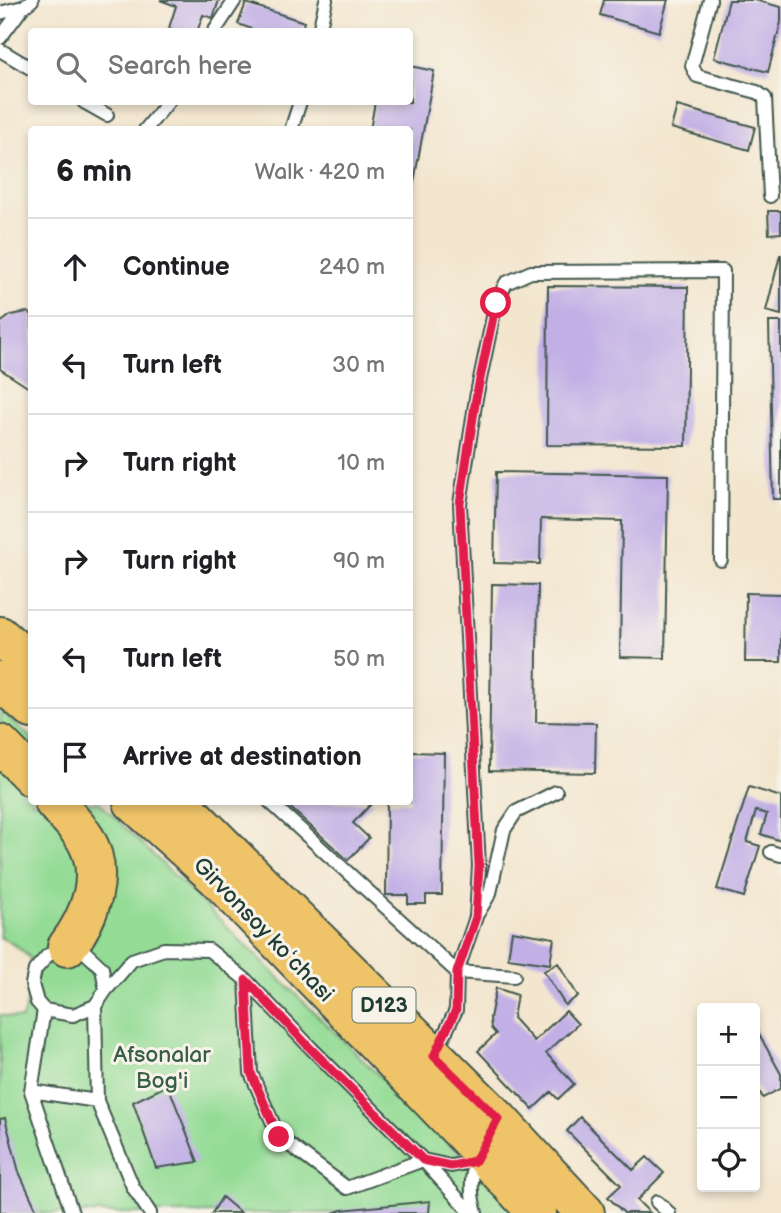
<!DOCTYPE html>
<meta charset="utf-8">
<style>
body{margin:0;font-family:"Balsamiq Sans",sans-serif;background:#f6f6f6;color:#202124}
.controls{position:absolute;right:21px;bottom:21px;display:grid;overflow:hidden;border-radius:7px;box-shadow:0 4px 10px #0003}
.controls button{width:63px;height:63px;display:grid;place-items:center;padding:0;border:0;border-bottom:2px solid #e0e0e0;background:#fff;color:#202124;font:35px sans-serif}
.stop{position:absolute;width:21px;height:21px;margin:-16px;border:5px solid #e11d48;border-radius:50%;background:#fff}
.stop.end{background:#e11d48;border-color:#fff;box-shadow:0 2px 7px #0008}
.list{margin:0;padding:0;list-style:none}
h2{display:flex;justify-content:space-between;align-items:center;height:91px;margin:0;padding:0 28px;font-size:30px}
h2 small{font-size:23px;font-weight:400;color:#757577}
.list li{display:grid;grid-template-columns:46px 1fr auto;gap:21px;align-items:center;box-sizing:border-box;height:98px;padding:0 28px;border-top:2px solid #e0e0e0}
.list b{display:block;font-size:26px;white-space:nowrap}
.list em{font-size:23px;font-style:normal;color:#757577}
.icon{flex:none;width:38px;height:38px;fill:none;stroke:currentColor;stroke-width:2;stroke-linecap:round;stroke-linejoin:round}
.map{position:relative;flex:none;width:781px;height:1213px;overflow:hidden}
.search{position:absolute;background:#fff;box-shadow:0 4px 10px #0003;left:28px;top:28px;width:385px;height:77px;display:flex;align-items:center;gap:18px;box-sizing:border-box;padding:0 24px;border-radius:7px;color:#757577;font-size:26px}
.panel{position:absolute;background:#fff;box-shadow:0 4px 10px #0003;left:28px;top:126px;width:385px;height:679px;border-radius:7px}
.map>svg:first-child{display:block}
</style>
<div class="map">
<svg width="781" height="1213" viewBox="0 0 781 1213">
<rect width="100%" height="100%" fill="#f7f3e8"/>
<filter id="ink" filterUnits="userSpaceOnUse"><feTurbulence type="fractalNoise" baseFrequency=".0143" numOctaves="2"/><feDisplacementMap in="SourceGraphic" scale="14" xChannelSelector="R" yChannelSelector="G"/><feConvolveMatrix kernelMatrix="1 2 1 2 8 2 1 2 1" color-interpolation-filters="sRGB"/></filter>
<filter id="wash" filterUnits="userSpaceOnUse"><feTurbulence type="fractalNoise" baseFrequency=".00686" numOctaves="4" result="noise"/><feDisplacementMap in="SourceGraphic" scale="28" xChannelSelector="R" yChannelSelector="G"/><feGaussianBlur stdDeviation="1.57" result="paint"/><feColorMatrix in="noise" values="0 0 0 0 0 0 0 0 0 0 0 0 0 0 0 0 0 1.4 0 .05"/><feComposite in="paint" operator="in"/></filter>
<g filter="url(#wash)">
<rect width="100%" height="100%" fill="#f3e6cf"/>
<path fill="#94dc96" stroke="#5a8c65" stroke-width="2" d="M0,710l31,28 1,64h67l397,388 19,23h-515v-198l22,4c13,-46 27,-57 -22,-82z"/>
<g id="blocks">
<path fill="#c1afe6" d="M160,0h59l-6,18 -10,-3 -6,17h-18l-10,-4 7,-22z
M604,0h64l-9,32 -59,-17z
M729,0h25l27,7v15l-13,50 -54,-14z
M246,3l58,19 -3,10h-50l1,-3 -14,-5z
M410,66l24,5 -23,128 -1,-69h-40l5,-28h35z
M677,106l78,21 -6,23 -78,-22z
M768,211h13v22l-12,1z
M780,255h1v60l-15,-4z
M548,286l140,1 -2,159 -139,-1z
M27,312l5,3v75l-32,-21v-46l11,-8z
M769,322h12v177h-8z
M496,472l172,3 -3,183 -45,-1 2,-136 -81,-2 -1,45 -46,-1z
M492,584l46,1 -2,137 60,1 -1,50 -106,-2z
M746,593l35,1v68h-36z
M410,752l34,1 -2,142h-16v9h-18v-9h-22l1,-93h23z
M749,787l32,10v44l-20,-7 6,-20 -11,-3 -9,31 13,4 -16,51 -27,-8z
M284,802h89l-20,21 16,15 -21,22z
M512,931l42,7 -4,26 -42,-6z
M558,963l20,33 -13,9 -21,-34z
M496,988l21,7 -4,23 21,23 32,-30 12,13 -32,29 28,31 -16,15 -7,-7 -18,17 -55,-58 18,-17 -5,-6 -1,-10z
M755,1027l26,47v14l-18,10 -8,-14z
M168,1085l30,77 -42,6 -23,-66z
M580,1117l53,53 14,-13 17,16 -27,27 13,13h-26l-16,-16 13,-12 -54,-54z
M5,1118l14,54 19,41h-38v-94z
M222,1197l19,16h-29z
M430,1201l-1,12h-96l8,-3z"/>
</g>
</g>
<g filter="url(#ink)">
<use href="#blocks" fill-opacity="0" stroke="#3f564b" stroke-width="2"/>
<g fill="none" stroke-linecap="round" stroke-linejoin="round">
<g stroke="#3f564b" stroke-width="16">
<path id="service" d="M710,0l-18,66 5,10 60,16 8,6 5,98
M0,13l23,-6 9,-7
M214,32l21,-32
M319,32l7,-32
M0,38l23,-31
M0,50l32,19
M84,102l23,13
M145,130l23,-28
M291,130l9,-28
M270,802l187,170 -1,38 -19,40
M771,852l10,3
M478,913l12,-20 14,-63 12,-18 40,-20
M514,976l-57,-4 19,-55 3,-51 -19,-362 16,-106 20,-95 10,-20 25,-11 192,-1 -2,289
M246,980l5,93 28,64 68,51 76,-28 48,53
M106,990l-4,-22 -16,-15 -19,-6 -19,8 -13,15 -3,14 5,18 7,8 29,5 22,-9 11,-16 26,-30 32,-11 45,1 37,30 65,68 112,112 28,6 24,-5 2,-4
M44,1010l-13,81 41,122
M31,1091l66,10 -2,-95
M97,1101l36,86 17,26
M475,1161c-4,19 -5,33 1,52
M657,1202l12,11"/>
</g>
<g stroke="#3f564b" stroke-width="42">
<path id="primary" d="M0,636l32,28
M0,681l32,28
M0,744l32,33
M54,802c10,11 24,24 32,38 20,35 4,77 -19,107
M133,802l84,76 263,273 57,62
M179,802l319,317 87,94"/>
</g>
<use href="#service" stroke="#fff" stroke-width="12"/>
<use href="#primary" stroke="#efc469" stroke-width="38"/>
</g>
</g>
<g fill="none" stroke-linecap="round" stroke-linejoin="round" filter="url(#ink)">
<path stroke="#e11d48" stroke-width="9" d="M279,1137l-28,-64 -5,-93 64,68 113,112 28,6 24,-5 23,-42 -64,-63 22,-46 1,-38 19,-55 3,-51 -19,-362 16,-106 20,-95"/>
</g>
<g text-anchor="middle" stroke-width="6" stroke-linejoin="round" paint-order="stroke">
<rect fill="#f7f3e8" stroke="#60746a" stroke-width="2" x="352.5" y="987.5" width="63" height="35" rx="5"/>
<g font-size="21" font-weight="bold" fill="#1f3d34">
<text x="384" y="1012">D123</text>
</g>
<g font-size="23" fill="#1f3d34" stroke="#f7f3e8">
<text transform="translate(264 929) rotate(46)" y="8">Girvonsoy koʻchasi</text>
</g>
<g font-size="23" fill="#365d48" stroke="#f7f3e8">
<text x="162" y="1062">Afsonalar<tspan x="162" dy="26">Bog'i</tspan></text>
</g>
</g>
</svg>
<div class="controls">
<button>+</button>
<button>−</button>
<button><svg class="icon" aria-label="locate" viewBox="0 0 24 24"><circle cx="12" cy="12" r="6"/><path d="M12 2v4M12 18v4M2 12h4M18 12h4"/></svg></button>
</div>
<div class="stop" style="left:496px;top:303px"></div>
<div class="stop end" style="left:279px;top:1137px"></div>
<div class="search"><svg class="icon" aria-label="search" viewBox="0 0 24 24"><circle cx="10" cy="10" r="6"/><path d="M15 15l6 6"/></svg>Search here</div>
<section class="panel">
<h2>6 min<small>Walk · 420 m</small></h2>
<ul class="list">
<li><svg class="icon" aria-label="ahead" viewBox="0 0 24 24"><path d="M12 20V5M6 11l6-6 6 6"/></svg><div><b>Continue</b></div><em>240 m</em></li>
<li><svg class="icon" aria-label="left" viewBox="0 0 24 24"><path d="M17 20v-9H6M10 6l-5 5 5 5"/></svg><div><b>Turn left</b></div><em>30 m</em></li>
<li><svg class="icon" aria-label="right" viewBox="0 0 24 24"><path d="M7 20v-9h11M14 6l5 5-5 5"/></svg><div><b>Turn right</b></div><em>10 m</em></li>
<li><svg class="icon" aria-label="right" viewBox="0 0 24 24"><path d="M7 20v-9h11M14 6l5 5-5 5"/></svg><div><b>Turn right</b></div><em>90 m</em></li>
<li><svg class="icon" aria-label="left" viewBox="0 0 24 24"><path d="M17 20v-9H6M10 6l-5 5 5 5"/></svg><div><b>Turn left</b></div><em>50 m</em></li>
<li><svg class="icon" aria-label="arrive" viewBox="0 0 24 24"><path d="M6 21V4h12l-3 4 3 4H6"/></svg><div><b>Arrive at destination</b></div></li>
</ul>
</section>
</div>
